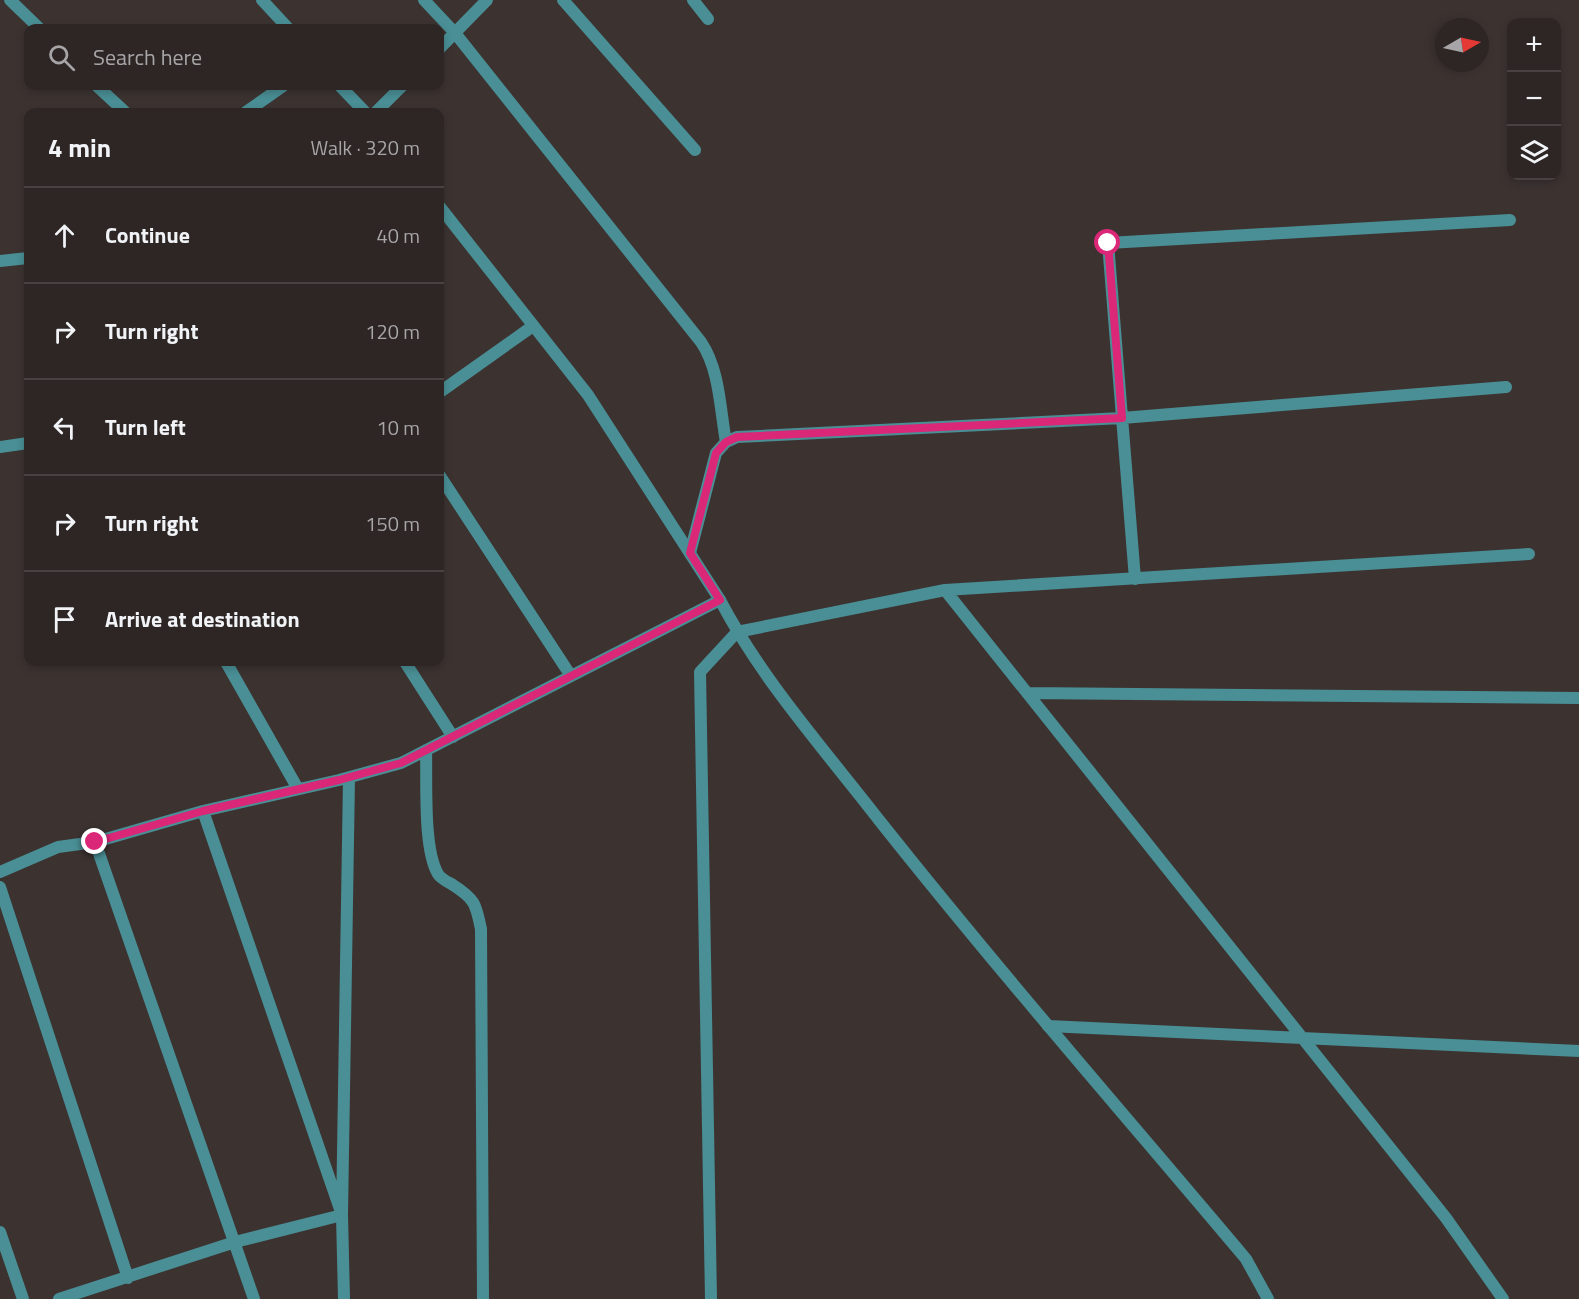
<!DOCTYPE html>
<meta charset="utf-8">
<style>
body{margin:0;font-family:"Titillium Web",sans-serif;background:#393232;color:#f1f3f6}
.controls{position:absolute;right:18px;top:18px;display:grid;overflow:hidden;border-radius:12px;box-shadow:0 3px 9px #0003}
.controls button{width:54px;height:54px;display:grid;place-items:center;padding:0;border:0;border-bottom:2px solid #484342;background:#2d2625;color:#f1f3f6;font:30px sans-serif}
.compass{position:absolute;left:1435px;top:18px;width:54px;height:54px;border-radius:50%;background:#2d2625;box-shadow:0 3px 9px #0003;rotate:81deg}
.stop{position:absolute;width:18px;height:18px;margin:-14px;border:4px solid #db2777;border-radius:50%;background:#fff}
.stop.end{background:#db2777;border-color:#fff;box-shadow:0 2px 6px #0008}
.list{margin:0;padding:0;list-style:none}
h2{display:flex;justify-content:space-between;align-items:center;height:78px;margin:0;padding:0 24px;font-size:26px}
h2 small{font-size:20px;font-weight:400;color:#a7a5a7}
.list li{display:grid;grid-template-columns:39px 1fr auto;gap:18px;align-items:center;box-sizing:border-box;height:96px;padding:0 24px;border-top:2px solid #484342}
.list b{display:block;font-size:22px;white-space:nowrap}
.list em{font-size:20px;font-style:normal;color:#a7a5a7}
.icon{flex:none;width:33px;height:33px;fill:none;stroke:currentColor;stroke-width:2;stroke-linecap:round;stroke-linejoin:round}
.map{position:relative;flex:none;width:1579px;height:1299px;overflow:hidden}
.search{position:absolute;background:#2d2625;box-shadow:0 3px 9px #0003;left:24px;top:24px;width:420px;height:66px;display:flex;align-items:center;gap:15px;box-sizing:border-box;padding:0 21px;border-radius:12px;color:#a7a5a7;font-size:22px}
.panel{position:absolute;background:#2d2625;box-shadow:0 3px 9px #0003;left:24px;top:108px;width:420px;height:558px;border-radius:12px}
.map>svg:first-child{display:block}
</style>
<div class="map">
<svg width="1579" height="1299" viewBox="0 0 1579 1299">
<rect width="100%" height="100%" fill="#3c3331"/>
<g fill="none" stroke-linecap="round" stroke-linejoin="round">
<path stroke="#498f95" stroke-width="12" d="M10,0l29,28
M424,0l31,33 246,309c19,28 19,68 25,100
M563,0l132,150
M693,0l15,19
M440,48l47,-48
M97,86l28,26
M246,112l37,-26
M376,112l26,-26
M0,261l28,-3
M440,392l93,-66
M0,447l28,-4
M440,476l131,200
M690,553l26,-100 10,-11 11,-5 385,-19 384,-31
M1135,579l-27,-336 402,-23
M945,590l501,628 57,81
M226,662l72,127
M405,662l48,75
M1027,693l552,5
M426,750c1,31 -3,99 12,124 3,5 10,8 15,11 22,14 23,19 28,44l2,370
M95,842l159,457
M0,872l58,-25 37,-5 108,-31 136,-31 62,-17 319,-163
M0,887l128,391
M1048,1026l531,25
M0,1232l23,67
M59,1299l176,-57 107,-27 -139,-404
M344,1299l-2,-84 7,-437
M711,1299l-11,-627 37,-40 208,-42 584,-36"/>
<path stroke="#498f95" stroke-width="12" d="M262,0l26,28
M340,86l25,26
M440,207l148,188 132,205c42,80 104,149 159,220 119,150 244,293 367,439l22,40"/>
</g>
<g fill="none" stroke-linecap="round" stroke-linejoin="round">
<path stroke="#db2777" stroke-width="8" d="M95,842l108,-31 136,-31 62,-17 319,-163 -30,-47 26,-100 10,-11 11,-5 385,-19 -14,-175"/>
</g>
</svg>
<div class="controls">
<button>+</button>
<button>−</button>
<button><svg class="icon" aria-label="layers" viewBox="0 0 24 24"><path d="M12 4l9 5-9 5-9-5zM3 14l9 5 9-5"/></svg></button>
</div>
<svg class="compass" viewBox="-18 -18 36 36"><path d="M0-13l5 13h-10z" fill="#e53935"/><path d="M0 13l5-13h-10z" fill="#a7a5a7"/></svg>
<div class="stop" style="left:1108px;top:243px"></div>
<div class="stop end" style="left:95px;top:842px"></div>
<div class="search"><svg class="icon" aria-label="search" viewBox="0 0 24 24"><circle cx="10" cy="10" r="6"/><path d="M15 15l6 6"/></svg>Search here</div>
<section class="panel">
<h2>4 min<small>Walk · 320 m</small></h2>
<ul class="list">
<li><svg class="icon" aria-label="ahead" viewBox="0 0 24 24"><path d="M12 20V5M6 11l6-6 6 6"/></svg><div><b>Continue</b></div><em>40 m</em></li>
<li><svg class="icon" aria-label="right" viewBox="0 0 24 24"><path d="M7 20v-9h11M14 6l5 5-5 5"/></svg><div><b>Turn right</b></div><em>120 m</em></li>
<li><svg class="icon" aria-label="left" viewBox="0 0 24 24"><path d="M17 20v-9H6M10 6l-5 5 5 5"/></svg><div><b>Turn left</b></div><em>10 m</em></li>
<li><svg class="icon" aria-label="right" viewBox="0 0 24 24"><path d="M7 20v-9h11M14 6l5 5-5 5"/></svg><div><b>Turn right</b></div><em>150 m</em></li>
<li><svg class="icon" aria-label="arrive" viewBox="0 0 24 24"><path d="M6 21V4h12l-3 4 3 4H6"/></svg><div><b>Arrive at destination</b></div></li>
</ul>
</section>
</div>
